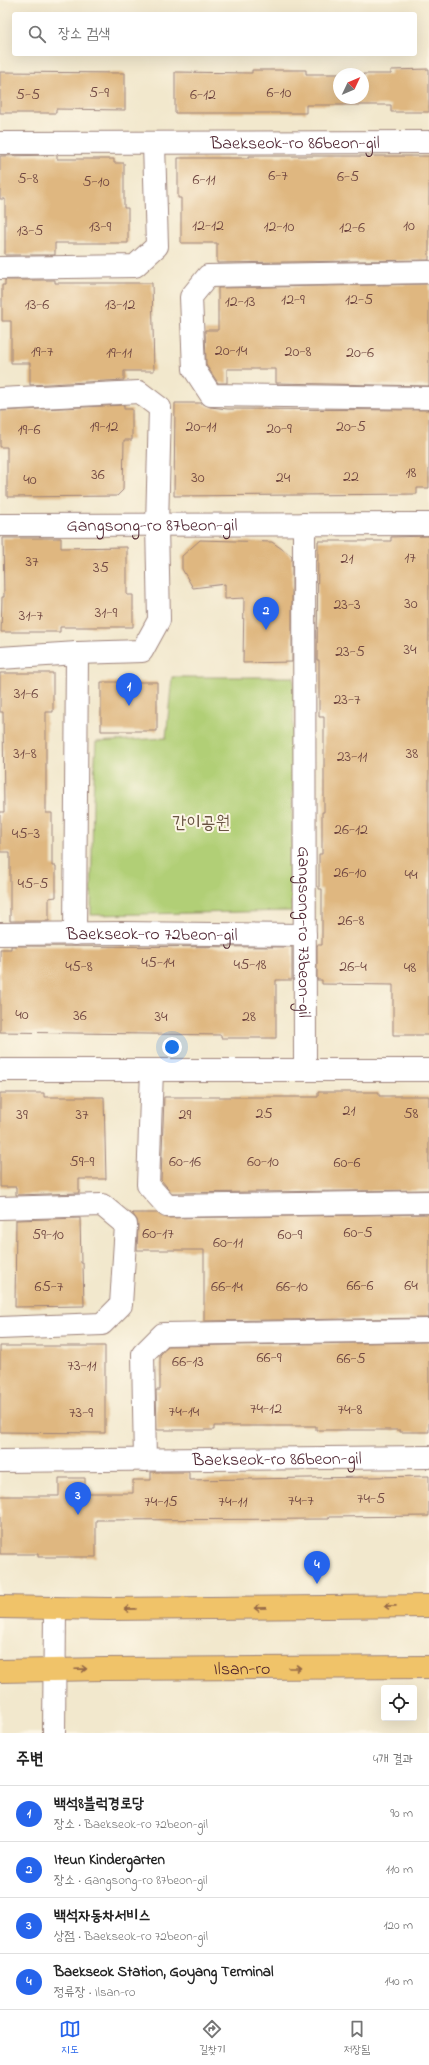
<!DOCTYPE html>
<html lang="ko">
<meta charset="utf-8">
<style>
body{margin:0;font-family:"Indie Flower","Poor Story",sans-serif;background:#f2f2f2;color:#222}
.controls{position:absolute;right:12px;bottom:12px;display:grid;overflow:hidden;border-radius:4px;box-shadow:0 4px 16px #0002}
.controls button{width:36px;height:36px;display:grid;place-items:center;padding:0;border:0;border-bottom:1px solid #e0e0e0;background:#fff;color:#222;font:20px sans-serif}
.compass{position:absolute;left:333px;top:68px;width:36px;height:36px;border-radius:50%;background:#fff;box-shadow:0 4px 16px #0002;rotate:46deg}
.you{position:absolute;left:172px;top:1047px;width:14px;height:14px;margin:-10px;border:3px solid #fff;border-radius:50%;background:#1a73e8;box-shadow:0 0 0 6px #1a73e833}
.badge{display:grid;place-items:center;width:26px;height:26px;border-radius:50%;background:#2563eb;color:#fff;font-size:13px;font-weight:700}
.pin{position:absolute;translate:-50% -33px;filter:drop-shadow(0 1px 2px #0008)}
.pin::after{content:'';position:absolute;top:21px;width:14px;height:12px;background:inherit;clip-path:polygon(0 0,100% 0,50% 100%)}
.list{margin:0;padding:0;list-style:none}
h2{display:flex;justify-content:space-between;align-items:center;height:52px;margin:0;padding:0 16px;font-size:17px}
h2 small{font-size:13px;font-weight:400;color:#767676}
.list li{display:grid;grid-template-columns:26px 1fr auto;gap:12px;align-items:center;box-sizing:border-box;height:56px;padding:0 16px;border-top:1px solid #e0e0e0}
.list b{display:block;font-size:15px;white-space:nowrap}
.list p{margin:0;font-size:13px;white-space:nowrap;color:#767676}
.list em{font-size:13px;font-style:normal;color:#767676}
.icon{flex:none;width:22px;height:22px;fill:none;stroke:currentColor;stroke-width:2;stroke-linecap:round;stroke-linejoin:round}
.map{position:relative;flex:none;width:429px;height:1733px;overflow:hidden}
.search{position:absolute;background:#fff;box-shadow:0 4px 16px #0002;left:12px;right:12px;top:12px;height:44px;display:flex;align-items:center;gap:10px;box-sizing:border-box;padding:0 14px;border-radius:4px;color:#767676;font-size:15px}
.sheet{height:276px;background:#fff}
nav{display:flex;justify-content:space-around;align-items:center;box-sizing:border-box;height:56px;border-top:1px solid #e0e0e0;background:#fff;font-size:11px;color:#767676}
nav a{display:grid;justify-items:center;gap:2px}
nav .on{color:#2563eb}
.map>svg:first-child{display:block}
</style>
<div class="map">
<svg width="429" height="1733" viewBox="0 0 429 1733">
<rect width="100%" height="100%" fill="#fcf5e5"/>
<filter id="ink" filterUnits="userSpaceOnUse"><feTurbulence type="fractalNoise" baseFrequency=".025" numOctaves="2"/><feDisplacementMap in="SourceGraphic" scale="8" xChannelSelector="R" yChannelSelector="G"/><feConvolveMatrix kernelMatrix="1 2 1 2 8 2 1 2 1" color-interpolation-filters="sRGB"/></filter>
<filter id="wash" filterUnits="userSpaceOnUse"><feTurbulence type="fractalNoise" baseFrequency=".012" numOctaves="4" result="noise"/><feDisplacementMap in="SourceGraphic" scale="16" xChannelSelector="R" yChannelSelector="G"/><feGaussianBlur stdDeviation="0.9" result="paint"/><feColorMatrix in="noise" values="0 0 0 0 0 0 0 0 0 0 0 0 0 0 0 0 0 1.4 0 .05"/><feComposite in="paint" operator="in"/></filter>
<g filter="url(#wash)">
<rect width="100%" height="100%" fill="#f2e8cd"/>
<path fill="#b1cf76" stroke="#7e7750" d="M172,677h122l-2,234 -201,4 2,-117 3,-56 70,-4z"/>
<g id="blocks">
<path fill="#dfb780" d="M429,69v43h-38v-7h-85v8h-131v-41l77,1v-3h54v4h33v24h24v-24h28v-4z
M0,72l125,1v37l-69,-1v4h-56z
M57,155v4h57v4h10v45h4v35h-73v12h-50v-56h-5v-43z
M249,156h180v104l-212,3v-20h-36v-45h-3v-40h71z
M5,280h50v3h97l2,88h-30v9l-94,5v-22h-19v-42h-9v-36h3z
M429,284v102l-153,-3v-14h-49v14h-9l-12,-18 -1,-35h13v-42z
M175,403h27l8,4 18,2 201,1v78h-12v6l-243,2z
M124,405v4h8v31h-8l-1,50 -6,6 -110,1v-50h-7v-36z
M429,536v499h-36v-50l-71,-1v-4h-5v-35h5v-56h-3v-35h3v-42h2v-95h-5v-57h-2l1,-119h73v-4z
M3,538h58v10l66,-1v48h6v32h-73v5h-59l1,-35h2z
M200,540l72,2 20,14v106l-49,1 1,-65 -19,1v-15l-32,4 -11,-19v-13z
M0,673h53v39h-7v101h6v53h4v31l-7,1v23h-39v-69h-10v-40h4l-1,-100h-3z
M101,682h56v49h-56z
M11,946l281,1v33h-16v58h-55v-3l-221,-3v-83h11z
M318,1092h61v4h50v94l-257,3 -11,-13 3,-83h154z
M0,1093h44v4h60l2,82h-27v14l-63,2v-8h-16z
M132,1213h25l10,5 262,-4v104l-225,3v-71h-67l1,-25 -1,-5z
M80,1218l1,45h2l1,43 -69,1 1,-87z
M429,1342v90h-29v-2h-84v-4h-102v4h-57l-1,-40h4v-35l8,-9z
M0,1346h105v87l-105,-1z
M151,1472h38v8l240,-4v40l-100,1v2l-233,1v37h-58v-3h-38v-58h59v-18h26v15h48v-13h18z"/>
</g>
</g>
<g filter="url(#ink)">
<use href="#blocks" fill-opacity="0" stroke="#9e847c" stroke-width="1"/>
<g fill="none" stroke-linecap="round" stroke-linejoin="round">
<g stroke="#9e847c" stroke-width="24">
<g id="minor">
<path id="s1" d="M0,143l429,-1"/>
<path d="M0,268l135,-2 22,-20 -3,-102"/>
<path d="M429,272l-221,4 -17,21 3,72 17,26 218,3"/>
<path d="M0,399l139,-7 21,16 -3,117 2,95 -17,31 -65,2 -77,5"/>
<path id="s2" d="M304,524l1,546"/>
<path id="s3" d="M0,525l429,-1"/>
<path id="s4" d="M0,934l122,-1 183,2"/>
<path d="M75,934l2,-281"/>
<path d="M0,1070h429"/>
<path d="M152,1070l-4,115 19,21 262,-4"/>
<path d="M0,1208l102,-3 24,20 -5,80 -19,19 -102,4"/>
<path d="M145,1460l-2,-106 20,-20 266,-4"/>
<path id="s5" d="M0,1461l429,-4"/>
<path d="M54,1733l1,-124"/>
</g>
</g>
<g stroke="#9e847c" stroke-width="24">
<g id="major">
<path d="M0,1607l108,2 321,-3"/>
<path id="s6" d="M0,1671l104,-2 325,-2"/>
</g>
</g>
<use href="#minor" stroke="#fff" stroke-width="22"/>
<use href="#major" stroke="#f0c369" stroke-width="22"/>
</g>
<defs><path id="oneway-shaft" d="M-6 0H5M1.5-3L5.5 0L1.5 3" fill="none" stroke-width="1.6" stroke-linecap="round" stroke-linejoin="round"/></defs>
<g stroke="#956947">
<use href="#oneway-shaft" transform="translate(390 1606) rotate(179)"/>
<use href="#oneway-shaft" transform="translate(260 1608) rotate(179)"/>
<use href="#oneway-shaft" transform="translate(130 1609) rotate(179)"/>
<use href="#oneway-shaft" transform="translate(295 1668)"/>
<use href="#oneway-shaft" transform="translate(81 1669) rotate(-2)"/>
</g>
</g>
<g text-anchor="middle" stroke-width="4" stroke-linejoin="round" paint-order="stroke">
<g font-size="16" fill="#6f4540">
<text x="99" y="97">5-9</text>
<text x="279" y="97">6-10</text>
<text x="28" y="99">5-5</text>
<text x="203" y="99">6-12</text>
<text x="278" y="180">6-7</text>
<text x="348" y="181">6-5</text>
<text x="28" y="183">5-8</text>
<text x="204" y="184">6-11</text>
<text x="96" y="186">5-10</text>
<text x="208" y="230">12-12</text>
<text x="409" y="230">10</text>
<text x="100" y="231">13-9</text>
<text x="279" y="231">12-10</text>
<text x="352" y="232">12-6</text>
<text x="30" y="235">13-5</text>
<text x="293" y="304">12-9</text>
<text x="359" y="304">12-5</text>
<text x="240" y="306">12-13</text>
<text x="37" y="309">13-6</text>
<text x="120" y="309">13-12</text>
<text x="231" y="355">20-14</text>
<text x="42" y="356">19-7</text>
<text x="298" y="356">20-8</text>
<text x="119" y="357">19-11</text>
<text x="360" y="357">20-6</text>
<text x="104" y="431">19-12</text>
<text x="201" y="431">20-11</text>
<text x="351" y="431">20-5</text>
<text x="279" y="433">20-9</text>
<text x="29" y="434">19-6</text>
<text x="411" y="477">18</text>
<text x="98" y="479">36</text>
<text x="351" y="481">22</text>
<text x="198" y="482">30</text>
<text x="283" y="482">24</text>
<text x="30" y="484">40</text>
<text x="410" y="562">17</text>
<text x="347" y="563">21</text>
<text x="32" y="566">37</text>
<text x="101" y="572">35</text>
<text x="411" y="608">30</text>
<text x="347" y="609">23-3</text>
<text x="106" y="617">31-9</text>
<text x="31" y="620">31-7</text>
<text x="410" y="654">34</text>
<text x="350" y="656">23-5</text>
<text x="26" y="698">31-6</text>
<text x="347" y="704">23-7</text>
<text x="25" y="758">31-8</text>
<text x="412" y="758">38</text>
<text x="352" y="761">23-11</text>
<text x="351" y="834">26-12</text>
<text x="26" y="838">45-3</text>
<text x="350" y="877">26-10</text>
<text x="411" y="879">44</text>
<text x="33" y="888">45-5</text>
<text x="351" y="925">26-8</text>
<text x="158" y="967">45-14</text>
<text x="250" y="969">45-18</text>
<text x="79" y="971">45-8</text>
<text x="353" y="971">26-4</text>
<text x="410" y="972">48</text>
<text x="22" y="1019">40</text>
<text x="80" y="1020">36</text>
<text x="161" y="1021">34</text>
<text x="249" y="1021">28</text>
<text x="349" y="1115">21</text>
<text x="264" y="1118">25</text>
<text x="411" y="1118">58</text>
<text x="22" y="1119">39</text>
<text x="82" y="1119">37</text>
<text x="185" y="1119">29</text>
<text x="82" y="1166">59-9</text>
<text x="185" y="1166">60-16</text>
<text x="263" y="1166">60-10</text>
<text x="347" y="1167">60-6</text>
<text x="358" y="1237">60-5</text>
<text x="158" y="1238">60-17</text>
<text x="48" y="1239">59-10</text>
<text x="290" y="1239">60-9</text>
<text x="228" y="1247">60-11</text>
<text x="360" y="1290">66-6</text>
<text x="411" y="1290">64</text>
<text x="49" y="1291">65-7</text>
<text x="227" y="1291">66-14</text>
<text x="292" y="1291">66-10</text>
<text x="269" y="1362">66-9</text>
<text x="351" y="1363">66-5</text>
<text x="188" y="1366">66-13</text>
<text x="82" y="1370">73-11</text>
<text x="266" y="1413">74-12</text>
<text x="350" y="1414">74-8</text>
<text x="184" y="1416">74-14</text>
<text x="81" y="1417">73-9</text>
<text x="371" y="1503">74-5</text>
<text x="301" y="1505">74-7</text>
<text x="161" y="1506">74-15</text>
<text x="233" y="1506">74-11</text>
</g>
<g font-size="18" fill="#4a1f2b" stroke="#fcf5e5">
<text dy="6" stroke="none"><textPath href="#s1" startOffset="295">Baekseok-ro 86beon-gil</textPath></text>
<text dy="6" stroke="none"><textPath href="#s3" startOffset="152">Gangsong-ro 87beon-gil</textPath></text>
<text dy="6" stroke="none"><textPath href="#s2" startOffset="408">Gangsong-ro 73beon-gil</textPath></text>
<text dy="6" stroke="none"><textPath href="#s4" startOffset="152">Baekseok-ro 72beon-gil</textPath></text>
<text dy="6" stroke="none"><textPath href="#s5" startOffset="277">Baekseok-ro 86beon-gil</textPath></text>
<text dy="6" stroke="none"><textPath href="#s6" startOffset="242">Ilsan-ro</textPath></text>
</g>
<g font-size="18" fill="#695442" stroke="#fcf5e5">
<text x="201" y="828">간이공원</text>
</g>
</g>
</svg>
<div class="controls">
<button><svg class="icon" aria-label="locate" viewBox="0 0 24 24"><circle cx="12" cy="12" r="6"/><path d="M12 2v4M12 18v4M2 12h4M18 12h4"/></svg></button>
</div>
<svg class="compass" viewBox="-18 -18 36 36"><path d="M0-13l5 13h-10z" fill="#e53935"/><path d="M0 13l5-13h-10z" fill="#767676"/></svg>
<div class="you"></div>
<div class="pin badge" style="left:129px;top:706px">1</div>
<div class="pin badge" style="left:266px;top:630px">2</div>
<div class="pin badge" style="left:78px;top:1515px">3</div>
<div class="pin badge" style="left:317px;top:1584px">4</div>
<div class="search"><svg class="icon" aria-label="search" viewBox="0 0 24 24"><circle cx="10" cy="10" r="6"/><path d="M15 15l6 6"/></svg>장소 검색</div>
</div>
<section class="sheet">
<h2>주변<small>4개 결과</small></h2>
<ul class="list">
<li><span class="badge">1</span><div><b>백석8블럭경로당</b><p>장소 · Baekseok-ro 72beon-gil</p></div><em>90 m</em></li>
<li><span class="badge">2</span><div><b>Iteun Kindergarten</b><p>장소 · Gangsong-ro 87beon-gil</p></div><em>110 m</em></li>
<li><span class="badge">3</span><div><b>백석자동차서비스</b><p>상점 · Baekseok-ro 72beon-gil</p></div><em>120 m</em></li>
<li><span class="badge">4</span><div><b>Baekseok Station, Goyang Terminal</b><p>정류장 · Ilsan-ro</p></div><em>140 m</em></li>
</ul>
</section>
<nav>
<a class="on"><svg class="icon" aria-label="map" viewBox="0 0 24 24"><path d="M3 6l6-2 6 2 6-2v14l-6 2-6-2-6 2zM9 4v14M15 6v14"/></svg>지도</a>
<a><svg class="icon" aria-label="directions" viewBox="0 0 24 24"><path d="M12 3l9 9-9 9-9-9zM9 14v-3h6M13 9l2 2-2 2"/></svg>길찾기</a>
<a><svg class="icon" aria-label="saved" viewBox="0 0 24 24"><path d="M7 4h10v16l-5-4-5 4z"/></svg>저장됨</a>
</nav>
